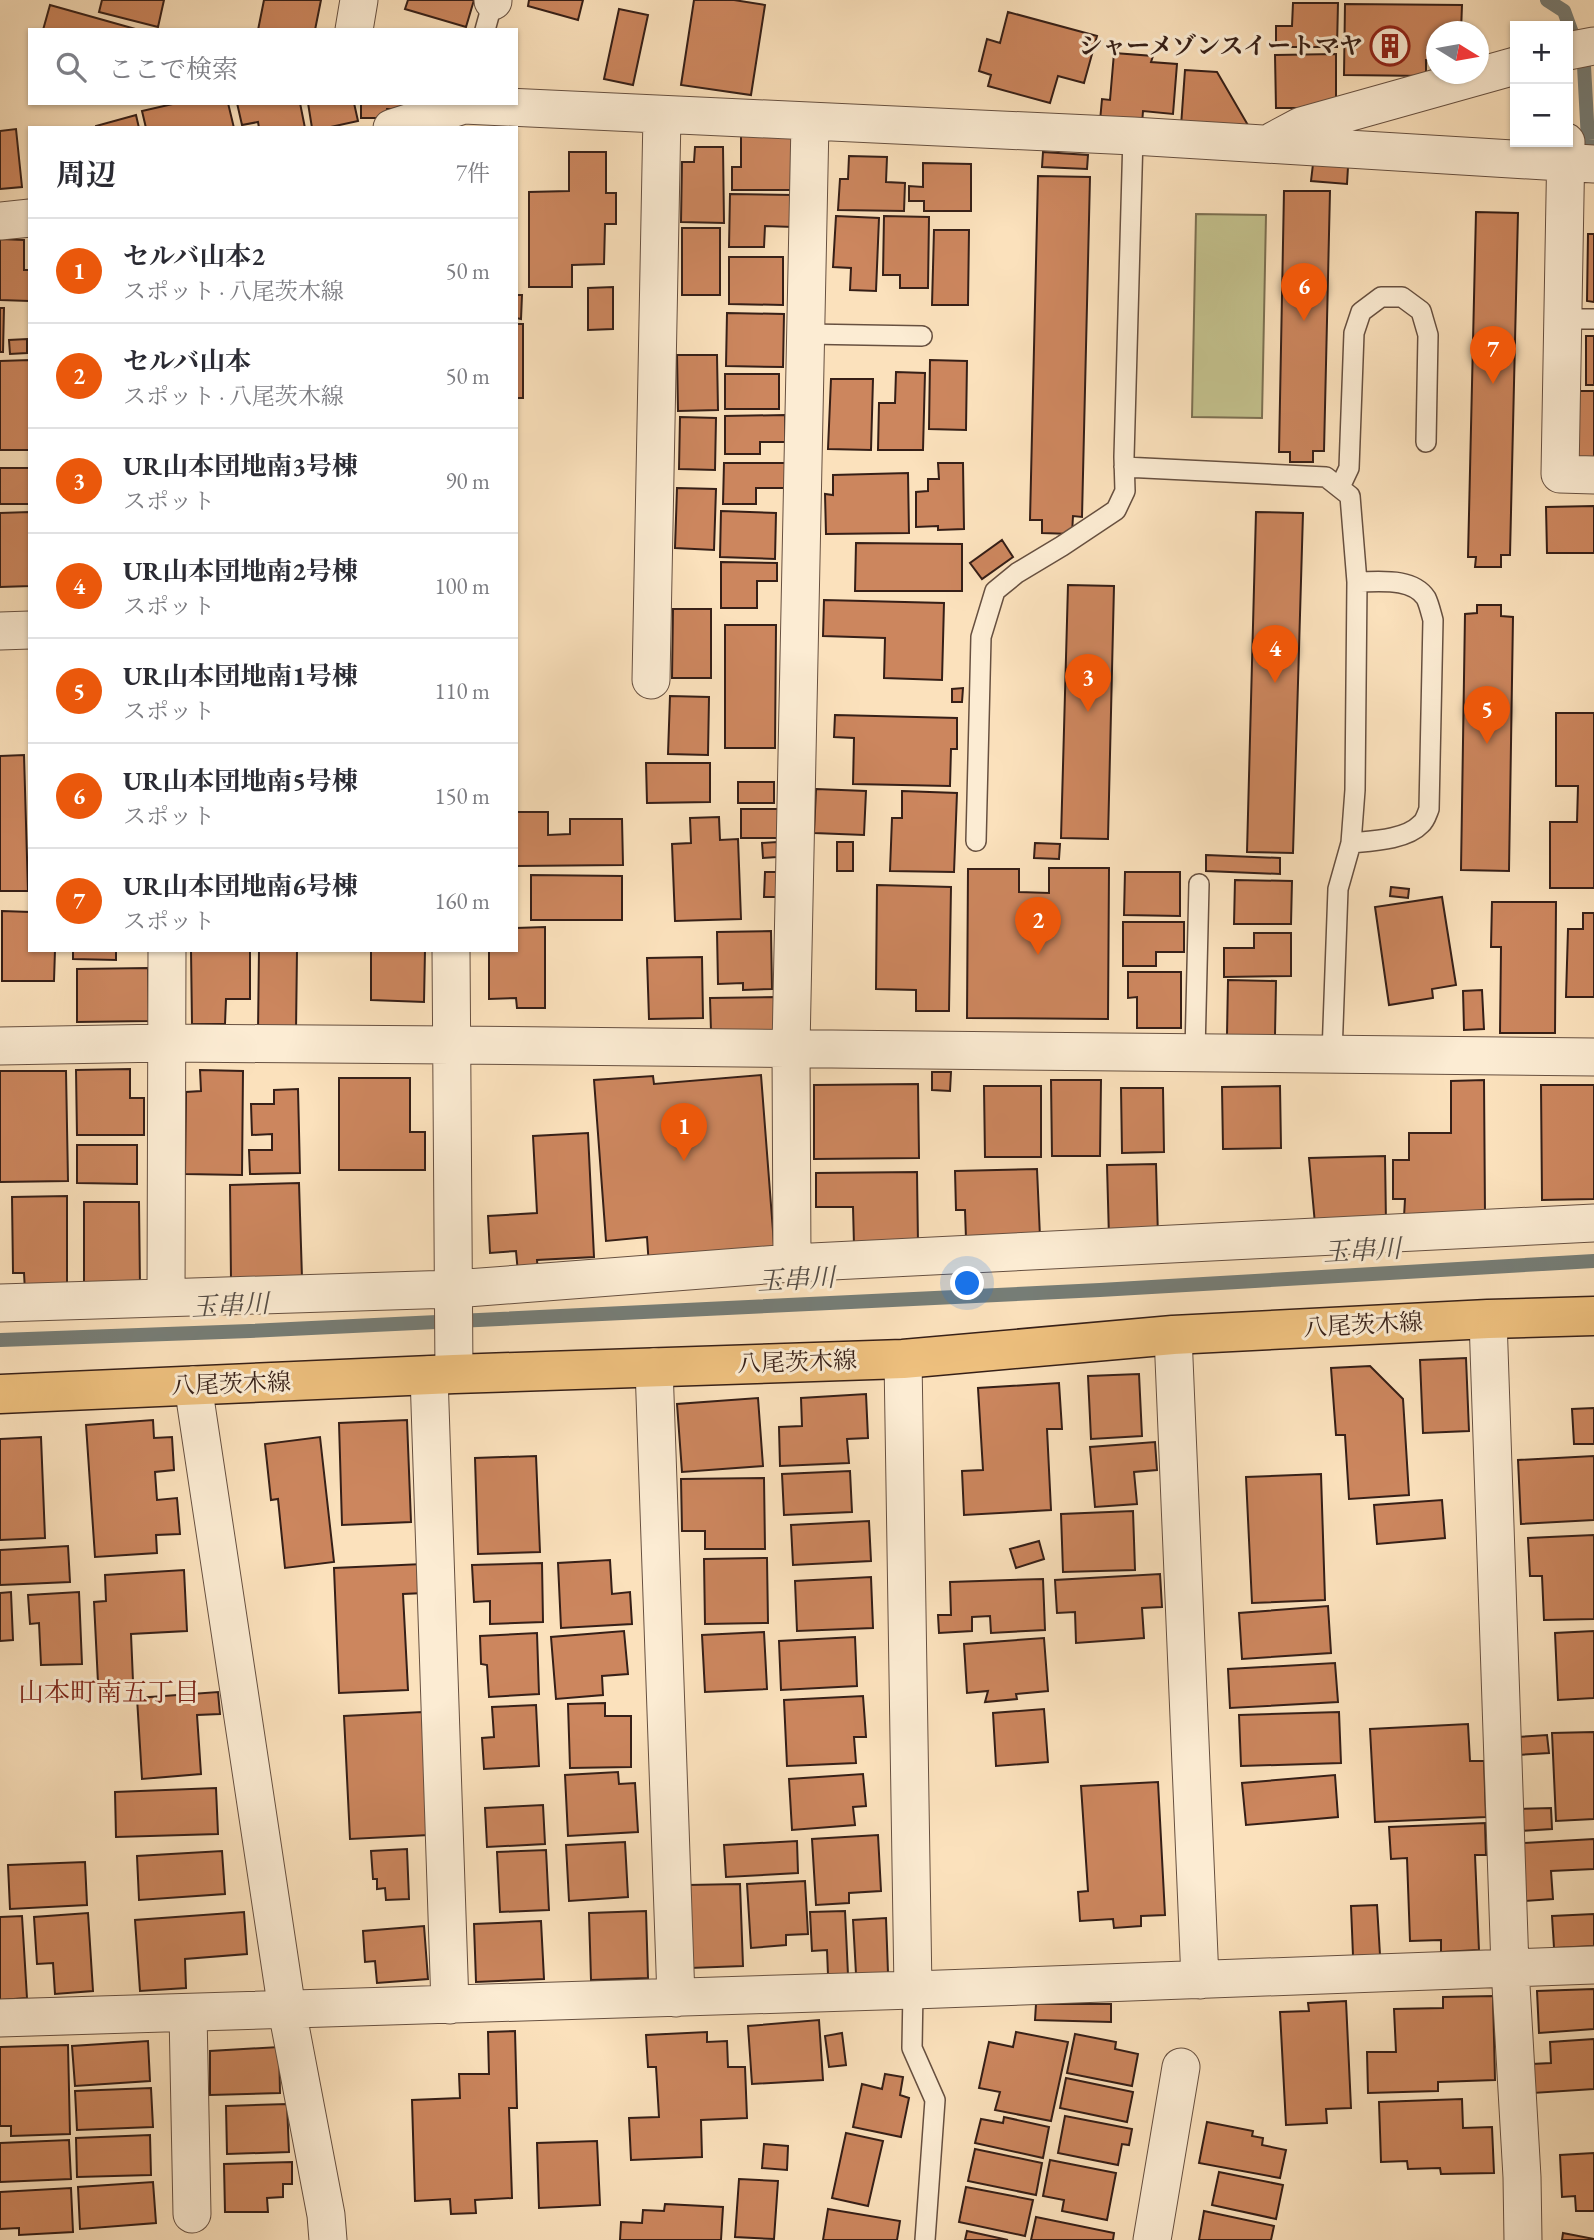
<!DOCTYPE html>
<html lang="ja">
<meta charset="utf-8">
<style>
body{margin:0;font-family:"EB Garamond","Noto Serif JP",serif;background:#f2f2f3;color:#2b2b33}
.controls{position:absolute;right:21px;top:21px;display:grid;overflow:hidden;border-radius:0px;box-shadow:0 2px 5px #0004}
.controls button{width:63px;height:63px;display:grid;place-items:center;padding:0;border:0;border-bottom:2px solid #e1e1e2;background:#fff;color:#2b2b33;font:35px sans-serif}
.compass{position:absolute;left:1426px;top:21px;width:63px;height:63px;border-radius:50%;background:#fff;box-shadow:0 2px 5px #0004;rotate:101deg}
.you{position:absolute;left:968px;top:1284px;width:24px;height:24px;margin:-18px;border:5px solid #fff;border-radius:50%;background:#1a73e8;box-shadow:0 0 0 10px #1a73e833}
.badge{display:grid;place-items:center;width:46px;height:46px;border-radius:50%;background:#ea580c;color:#fff;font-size:23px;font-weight:700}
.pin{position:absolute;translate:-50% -58px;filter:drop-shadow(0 2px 4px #0008)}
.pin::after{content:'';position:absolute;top:37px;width:24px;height:21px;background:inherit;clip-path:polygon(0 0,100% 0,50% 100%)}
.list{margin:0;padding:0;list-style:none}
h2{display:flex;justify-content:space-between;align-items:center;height:91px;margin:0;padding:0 28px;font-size:30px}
h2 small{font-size:23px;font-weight:400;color:#7c7c81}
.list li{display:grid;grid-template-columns:46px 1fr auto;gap:21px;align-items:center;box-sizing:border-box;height:105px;padding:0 28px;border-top:2px solid #e1e1e2}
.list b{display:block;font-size:26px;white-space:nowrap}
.list p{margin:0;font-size:23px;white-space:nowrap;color:#7c7c81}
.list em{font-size:23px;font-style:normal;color:#7c7c81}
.icon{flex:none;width:38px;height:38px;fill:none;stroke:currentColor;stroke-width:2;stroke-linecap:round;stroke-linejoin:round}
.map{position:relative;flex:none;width:1594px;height:2240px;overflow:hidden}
.search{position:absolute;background:#fff;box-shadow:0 2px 5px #0004;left:28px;top:28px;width:490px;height:77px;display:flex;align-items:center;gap:18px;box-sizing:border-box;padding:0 24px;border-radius:0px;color:#7c7c81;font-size:26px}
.panel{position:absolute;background:#fff;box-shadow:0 2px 5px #0004;left:28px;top:126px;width:490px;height:826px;border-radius:0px}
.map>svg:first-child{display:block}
</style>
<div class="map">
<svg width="1594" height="2240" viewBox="0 0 1594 2240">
<rect width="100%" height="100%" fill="#fbe1bc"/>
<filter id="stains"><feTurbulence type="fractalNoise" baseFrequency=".00286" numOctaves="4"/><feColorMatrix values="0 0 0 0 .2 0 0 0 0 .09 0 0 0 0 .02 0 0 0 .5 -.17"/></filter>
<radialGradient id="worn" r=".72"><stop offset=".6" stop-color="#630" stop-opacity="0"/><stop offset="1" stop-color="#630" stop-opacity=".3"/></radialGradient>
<path fill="#c3c18d" stroke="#7c7052" stroke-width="2" d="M1196,214l70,1 -4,203 -70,-1z"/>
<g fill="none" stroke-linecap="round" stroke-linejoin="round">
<path stroke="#767d76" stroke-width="14" d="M1547,0l17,11 20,55 4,74 6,9
M0,1340l250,-9 850,-41 494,-29"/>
</g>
<path fill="#cc865e" stroke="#361f17" stroke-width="2" d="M102,0h62l-6,27 -59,-15z
M264,0h57l-6,30h-57z
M408,0h66l-8,27 -61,-18z
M529,0h54l-5,20 -50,-14z
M694,0h40l31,5 -14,90 -70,-10z
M1293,3h45l-1,44h-61v-21h16z
M1345,4l117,1 -1,27h-25v28h-10v16l-82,-1z
M50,5l89,25h-96z
M619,9l29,6 -15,70 -29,-6z
M1008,12l89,24 -13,47 -26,-7 -8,27 -62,-17 3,-11 -12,-4 8,-32 13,4z
M1114,53l39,3 -2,6 26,2 -4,50 -30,-3 -1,13 -42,-3 2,-22 8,1z
M1336,54v54h-60l-1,-53z
M1185,70l32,2 35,60 -71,-6z
M177,103h51l6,25h-88l-4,-17z
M237,103h63l5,25h-46l-1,-6 -16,3z
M308,103h46l4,18 -32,7h-14z
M361,103h41v6h-15l-1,9h-25z
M136,115l3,13h-43v-2z
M16,129l6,58 -22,2v-58z
M741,136h53v54h-62v-23h9z
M695,147h28l1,76 -43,-1 1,-60h12z
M569,152h37v41h10v31h-11l-1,40 -32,1v22h-43v-95l40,-1z
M1043,152l45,3 -1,14 -45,-2z
M849,156l38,1 -1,25 19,1 -1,28 -66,-1 2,-31h8z
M923,163l48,1v47h-47v-10h-15v-15l14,1z
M1313,164l35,3 -1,17 -36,-3z
M1038,176l52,1 -8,340 -9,-1 -1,18 -30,-1v-13h-12z
M1284,191h46l-6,260h-11v11h-23v-10h-11z
M730,194l63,1v32l-28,-1 -1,21h-35z
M1476,212l42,1 -8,342h-9v12h-26l1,-10h-8z
M836,216l43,2 -3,73 -26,-1 1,-22 -18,-1z
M884,216l45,1 -1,71h-28v-13h-17z
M682,228h38v67h-38z
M934,230h35l-1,75h-36z
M1588,234h6v68l-7,-1z
M0,239l24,1v30h6l-1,31 -29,-1z
M729,257h54v48l-54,-1z
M613,287v42l-25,1v-42z
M516,295h6l-1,24 -5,-1z
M0,308h4l-1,44h-3z
M727,313l57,1 -1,53 -57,-1z
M516,324h7v74h-7z
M1586,336h8v49h-8z
M27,339v14l-17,1 -1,-14z
M677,355h40l1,55 -40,1z
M30,360v90h-30v-89z
M930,360l37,1 -1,69 -37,-1z
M896,372l29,1 -2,77h-45l1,-47h16z
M725,374h54v35h-54z
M831,379h42l-2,71 -43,-1z
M1578,391h16v69h-17z
M785,415v27h-25v12h-35v-38z
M680,417l36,1 -1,52 -36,-1z
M724,463h62v25h-30v16h-33z
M938,463h25l1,66 -26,1v-4l-22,1v-35l12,-1v-12h11z
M0,468h29v36h-29z
M908,473l1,60 -83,1 -1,-40 8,1v-20z
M677,488l39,1 -2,61 -39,-2z
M1594,506v47h-47l-1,-46z
M721,511l55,2 -1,46 -55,-2z
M29,512l1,74 -30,1v-74z
M1256,512l47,1 -10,340 -46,-1z
M1002,540l11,17 -31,22 -12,-16z
M856,543l106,1v47h-107z
M721,562l56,1v18h-20v27h-36z
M1068,585l46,1 -6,253 -47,-1z
M824,600l120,3 -2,77 -58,-2 1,-40 -62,-2z
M1477,605h24v11l12,1 -4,254 -48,-1 4,-256 12,-1z
M673,609h38v69h-39z
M725,625h51l-1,123h-50z
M963,688l-1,14h-10v-13z
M670,696l39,1 -1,58 -40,-1z
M1556,713h38v175h-44v-66h27l1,-36h-22z
M835,715l122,3v31h-6l-1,37 -97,-2 1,-46 -20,-1z
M24,755l4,136h-28v-135z
M646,763h64v39l-63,1z
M738,782h36v21h-36z
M816,789l50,2 -2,44 -50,-2z
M902,791l55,2 -3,79 -64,-1 2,-53h10z
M741,809h38v29h-38z
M516,812h32v23l22,-1v-15h52l1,46 -107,1z
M719,817l1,23 18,-1 3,80 -66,2 -3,-77 19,-1 -1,-25z
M777,842v15l-14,1 -1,-15z
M837,842h16v29h-16z
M1035,843l25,1 -1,15 -25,-1z
M1206,855l74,3v16l-74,-3z
M1049,868h60l-1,151 -141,-1 1,-149h51v23l30,1z
M765,872h15l1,25h-17z
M1125,872h55v44l-56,-1z
M531,875l91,1v44h-91z
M1235,880l57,1 -1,43h-57z
M877,885l74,2 -2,124h-33v-21l-40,-1z
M1391,887l18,2 -1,9 -18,-2z
M1442,897l14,88 -24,4 1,9 -44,7 -14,-98z
M1492,902h64l-1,131h-55l1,-86h-10z
M2,911l28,1v38h25l-1,31h-52z
M1583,913h11v84h-28l2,-68h15z
M1123,922h61v30h-28v14h-33z
M545,927v81h-28l-1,-10 -27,1v-49h27v-22z
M771,931l1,58 -29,1v-7l-25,1 -1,-52z
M1254,933h37v43l-67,1v-29h30z
M73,950h43v10l-43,-1z
M191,950h59v49h-24l-1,25h-33z
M259,950h38l-1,82h-38z
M371,950h54l-1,52 -53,-2z
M702,957l1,61 -54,1 -2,-61z
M148,968l1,53 -72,1v-53z
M1128,972h53v56h-44v-31l-9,1z
M1228,980l48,1 -1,54h-48z
M1482,990l2,39 -20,1 -1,-39z
M775,997l1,34h-65l-1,-33z
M130,1069v29h14v37h-67l-1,-65z
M200,1070l43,1 -1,104 -57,-1 1,-82 15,-1z
M0,1071h66l2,110 -68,1z
M932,1072h19l-1,19 -18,-1z
M761,1075l14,182 -126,10 -2,-30 -41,4 -12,-161 59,-4 1,8z
M339,1078h71v54h15v38h-86z
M1051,1080h50l-1,76h-48z
M1484,1080l1,136 -81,1 1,-18h-12v-39h16v-27h42v-52z
M918,1084l1,74 -105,1v-74z
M1541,1085h53v114l-52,1z
M984,1086h57v71h-56z
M1280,1086l1,62 -58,1 -1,-62z
M1121,1088h42l1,64 -42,1z
M298,1089l2,84 -50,1 -1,-24h23v-16l-20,1 -1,-31h23v-14z
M588,1133l6,124 -57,3 1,12 -20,1 -2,-22 -26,2 -2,-37 49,-3 -4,-77z
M77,1145h60v39l-60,-1z
M1385,1156l1,68h-71l-6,-66z
M1156,1164l2,73 -49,1 -2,-73z
M1037,1169l3,68 -74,2 -1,-29h-9l-1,-39z
M917,1172l1,72 -64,1 -1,-38h-37v-34z
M299,1183l3,95 -71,2 -1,-95z
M67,1196v95h-42l-1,-18h-11l-1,-76z
M84,1202h55l1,85h-56z
M1466,1358l3,73 -46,2 -3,-73z
M1370,1366l33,33 6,96 -60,4 -4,-64h-9l-5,-67z
M1139,1374l3,62 -51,3 -3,-63z
M1059,1383l3,46h-15l4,81 -87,5 -2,-44 21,-1 -5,-82z
M866,1394l2,44 -21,1 2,24 -69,3 -1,-39 23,-1 -1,-28z
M758,1398l5,68 -81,6 -5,-68z
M1594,1408v36h-20l-2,-35z
M153,1420l1,18 18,-1 2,33 -19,2 2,28 20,-2 3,36 -24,1 1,18 -62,4 -9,-132z
M407,1420l4,102 -69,3 -3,-102z
M41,1437l4,101 -45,2v-101z
M320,1437l14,125 -49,6 -7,-69 -7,1 -6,-56z
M1155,1442l2,28 -23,2 3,32 -42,3 -5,-60z
M536,1456l4,96 -62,2 -3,-96z
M1594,1456v64l-73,4 -3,-64z
M850,1471l2,41 -68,3 -2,-41z
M1321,1474l4,126 -73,3 -6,-126z
M764,1478l1,71h-60v-18h-23l-1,-52z
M1442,1500l3,38 -68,6 -3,-39z
M1133,1511l2,59 -72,2 -2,-58z
M869,1521l2,40 -78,4 -2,-40z
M1594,1535v84l-50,1 -2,-44h-12l-2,-38z
M1039,1541l5,18 -28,9 -6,-19z
M68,1546l2,36 -70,3v-35z
M767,1558l1,65 -63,1 -1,-65z
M610,1560l2,34 18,-2 2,32 -71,4 -3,-65z
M542,1563l1,59 -53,2v-23l-16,1 -2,-37z
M423,1564l1,29 -21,1 5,96 -69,3 -5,-125z
M184,1570l3,61 -56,3 2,47 -35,2 -4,-81 12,-1 -1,-26z
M1160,1574l2,33 -20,1 2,30 -68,5 -1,-31 -18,1 -2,-33z
M871,1577l2,51 -76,3 -2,-50z
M1043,1579l2,51 -54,3 -1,-17 -18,1v14l-33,2 -1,-18h13l-1,-33z
M11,1592l2,48 -13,1v-48z
M79,1592l3,72 -41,1 -2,-42 -9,1 -2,-29z
M1328,1606l3,47 -89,6 -3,-46z
M624,1631l4,43 -26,2 1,19 -47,4 -5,-62z
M1594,1631v67l-36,2 -3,-67z
M764,1632l3,57 -62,3 -3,-57z
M537,1633l2,61 -50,3 -2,-32 -6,-1 -1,-28z
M855,1637l2,49 -76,4 -2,-49z
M1044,1638l4,53 -32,3 1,5 -32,3 3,-11 -21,2 -3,-49z
M1335,1663l3,39 -108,6 -2,-39z
M218,1692l2,22 -23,1 4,59 -59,5 -5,-81z
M863,1696l3,41h-12l2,26 -69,3 -3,-66z
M605,1703v13h26v51l-61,1 -2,-64z
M536,1705l3,61 -55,3 -2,-31 12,-1 -2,-30z
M1044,1709l4,53 -52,4 -3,-53z
M422,1712l7,123 -79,4 -6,-123z
M1339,1712l2,51 -100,3 -2,-51z
M1468,1724l2,37h14l2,56 -111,5 -5,-93z
M1594,1732v87l-38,2 -4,-88z
M1547,1735l2,18 -31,2 -1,-18z
M618,1772l1,12 16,-1 3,49 -70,4 -3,-61z
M863,1774l3,32 -13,1 2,18 -63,5 -3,-51z
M1335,1775l3,42 -92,8 -4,-42z
M1158,1782l7,133 -24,1v10l-27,2 -1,-9 -33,2 -2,-29 10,-1 -7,-105z
M216,1788l2,46 -102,3 -1,-45z
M543,1805l2,39 -58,3 -2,-39z
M1551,1808l1,21 -33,2 -1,-22z
M1485,1823l1,32h-11l4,95 -38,2v-12l-31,1 -3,-83 -16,1 -2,-32z
M878,1835l3,56 -32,2v10l-33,2 -4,-66z
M1594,1839v30l-43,2 2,28 -28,2 -3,-58z
M797,1841l1,32 -72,4 -2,-32z
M625,1842l3,55 -59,4 -3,-56z
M407,1849l2,50 -23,1 -1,-12 -8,1v-10h-4l-2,-28z
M546,1850l3,60 -49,2 -3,-60z
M222,1851l3,43 -86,6 -2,-44z
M85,1862l2,43 -77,4 -2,-44z
M805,1881l3,53 -22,1v10l-35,3 -4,-64z
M740,1884l3,82 -53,2 -3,-83z
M1377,1905l3,50 -27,1 -2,-50z
M646,1911l2,67 -57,2 -2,-67z
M845,1911l3,64h-20l-1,-25 -15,1 -2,-39z
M244,1912l3,42 -62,5 1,29 -46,3 -5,-71z
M88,1913l5,78 -38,3 -2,-31 -16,1 -3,-47z
M1594,1914v32l-40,2 -2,-32z
M22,1916l5,82 -27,2v-83z
M886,1918l2,55 -32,1 -3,-54z
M541,1921l3,58 -68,3 -2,-58z
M424,1926l4,53 -51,4 -2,-22 -10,1 -2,-31z
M1594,1989v40l-55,4 -2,-42z
M1493,1996l2,84 -57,2v9l-70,2 -1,-41h29l-2,-43 49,-1v-11z
M1346,2001l5,107 -25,1 1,14 -41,2 -6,-113 29,-1 -1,-8z
M1036,2004h75v18l-76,-2z
M819,2020l4,60 -71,4 -4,-58z
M515,2031l2,77h-8l3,90 -37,2 1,13 -25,1 -1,-15 -35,2 -3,-101 48,-2 -1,-24h30l-1,-42z
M707,2032v10l20,-1 1,26h17l2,51 -46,2 1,37 -71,3 -2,-42 30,-1 -3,-50h-8l-2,-32z
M1016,2032l52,10 -17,79 -56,-11 5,-18 -21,-4 10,-46 24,5z
M842,2033l4,32 -17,2 -4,-31z
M1075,2034l41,8 -1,7 23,5 -6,32 -65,-13z
M1594,2039v50l-61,4 -1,-29 19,-1 -1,-21z
M148,2041l2,40 -75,5 -3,-40z
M68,2045l2,89 -59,2v-10h-11v-79z
M279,2047l1,46 -70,2v-44z
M885,2074l18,3 -3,18 9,3 -8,39 -48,-10 9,-43 20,5z
M1066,2078l67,14 -6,30 -67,-14z
M151,2088l2,39 -76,3 -2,-39z
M1462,2099l1,29 29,-1 2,46 -53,1 -1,-6 -32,1 -1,-8 -26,1 -2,-60z
M287,2104l2,48 -62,2 -1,-48z
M1065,2116l67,13 -3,16 -7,-1 -4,21 -60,-12z
M1004,2117l45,10 -6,31 -68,-15 6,-24 22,4z
M1207,2122l46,9 -1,5 11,2 -1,7 24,5 -6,28 -81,-15z
M846,2133l37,8 -15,65 -36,-8z
M150,2135l1,40 -74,2 -1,-39z
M69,2140l2,39 -71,3v-39z
M597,2141l3,64 -61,3 -2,-65z
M764,2144l24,2 -1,24 -25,-2z
M975,2149l67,14 -6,32 -68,-14z
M1594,2153v58h-18l-1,-15 -13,1 -2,-42z
M1050,2160l66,13 -9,47 -45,-9 2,-11 -21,-4z
M292,2162v22h-9v13l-16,1 1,14h-43l-1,-48z
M1219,2172l64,13 -7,34 -64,-14z
M739,2179l39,2 -4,58 -39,-2z
M153,2182l3,41 -76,6 -2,-42z
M966,2187l67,13 -8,36 -66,-14z
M71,2188l2,44 -54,3v-7l-19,1v-37z
M665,2204l58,3 -2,33h-101l1,-18 21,1 1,-13 21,1z
M828,2209l72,12 -3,19h-74z
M1204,2211l70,15 -3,14h-72z
M1036,2217l78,16 -1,7h-82z
M967,2231l41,9h-43z
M1563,2233l31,6v1h-32z"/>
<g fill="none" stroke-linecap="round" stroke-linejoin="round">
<g stroke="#675040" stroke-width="22">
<path id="service" d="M485,30l8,-29
M1563,319h31
M807,334l115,2
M1124,467l202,10 24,19 7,86 -2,208 -4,53 -13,46 -6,165
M1340,487l9,-19 5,-135 7,-21 20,-15h21l19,14 7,24 -2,107
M976,841l5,-204 14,-46 22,-18 45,-27 54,-36 9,-19 -1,-34 9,-321
M1351,843c20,-2 55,-3 70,-19 4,-3 6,-10 8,-15l4,-189c-2,-7 -4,-16 -7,-22 -14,-21 -48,-16 -69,-16
M1195,1052l4,-168
M913,1990l-1,58 23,52 -10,140"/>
</g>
<g stroke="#675040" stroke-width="39">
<path id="minor" d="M493,1v-1
M354,30l5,-30
M1568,51l26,-5
M392,128l72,-23 669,31 461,28
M1273,141l28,-15 214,-60
M1566,142l-6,332 34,1
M0,221l30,-3
M0,631l30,-1
M651,680l11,-565
M451,950l3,424
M0,1046l166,-3 285,2 1143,12
M792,1263l-1,-215 19,-926
M166,1298l1,-348
M0,1303l454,-14 338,-26 802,-40
M1488,1319l22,649 12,209 1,63
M1173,1335l27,645
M903,1359l10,631
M654,1367l22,631
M429,1375l21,630
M193,1385l94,625 39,205 2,25
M188,2013l4,201
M0,2018l913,-28 681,-25
M1152,2240l29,-173"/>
</g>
<g stroke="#361f17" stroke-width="41">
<path id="primary" d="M0,1394l454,-20 449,-15 270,-24 315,-16 106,-3"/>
</g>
<use href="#service" stroke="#fcecd3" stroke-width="19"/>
<use href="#minor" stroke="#fcecd3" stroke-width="37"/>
<use href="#primary" stroke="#eec07e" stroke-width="38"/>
</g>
<defs>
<g id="building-ring" transform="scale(2.0125)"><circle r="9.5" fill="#fcecd3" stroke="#8f2418" stroke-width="1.5"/><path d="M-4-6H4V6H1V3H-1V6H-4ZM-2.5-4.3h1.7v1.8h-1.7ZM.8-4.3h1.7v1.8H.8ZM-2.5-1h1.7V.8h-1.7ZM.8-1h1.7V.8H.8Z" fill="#8f2418"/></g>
</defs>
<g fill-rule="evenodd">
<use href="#building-ring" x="1390" y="46"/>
</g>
<g text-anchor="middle" stroke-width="6" stroke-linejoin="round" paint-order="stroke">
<g font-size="24" font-weight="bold" fill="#361f17" stroke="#fcecd3" text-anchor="end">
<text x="1363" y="54">シャーメゾンスイートマヤ</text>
</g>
<g font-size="24" fill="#361f17" stroke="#fcecd3">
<text transform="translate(1363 1325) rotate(-3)" y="8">八尾茨木線</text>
<text transform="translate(797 1362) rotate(-2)" y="8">八尾茨木線</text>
<text transform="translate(231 1384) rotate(-2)" y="8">八尾茨木線</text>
</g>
<g font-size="26" font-style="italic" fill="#564e47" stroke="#fcecd3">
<text transform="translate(1362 1250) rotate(-3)" y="9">玉串川</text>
<text transform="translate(796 1279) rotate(-3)" y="9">玉串川</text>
<text transform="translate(230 1305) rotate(-3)" y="9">玉串川</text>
</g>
<g font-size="26" fill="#7a1f14" stroke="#fcecd3">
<text x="109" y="1701">山本町南五丁目</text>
</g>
</g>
<rect width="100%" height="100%" filter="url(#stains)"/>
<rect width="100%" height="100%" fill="url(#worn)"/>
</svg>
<div class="controls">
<button>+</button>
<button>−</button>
</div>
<svg class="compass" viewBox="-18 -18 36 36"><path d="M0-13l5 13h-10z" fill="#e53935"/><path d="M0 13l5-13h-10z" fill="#7c7c81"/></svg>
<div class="you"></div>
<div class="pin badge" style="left:684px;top:1161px">1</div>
<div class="pin badge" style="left:1038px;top:955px">2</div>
<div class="pin badge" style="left:1088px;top:712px">3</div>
<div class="pin badge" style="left:1275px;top:683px">4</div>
<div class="pin badge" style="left:1487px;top:744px">5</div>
<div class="pin badge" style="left:1304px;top:321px">6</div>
<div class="pin badge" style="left:1493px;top:384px">7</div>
<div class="search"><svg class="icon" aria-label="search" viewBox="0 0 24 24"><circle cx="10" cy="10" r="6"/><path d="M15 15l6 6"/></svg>ここで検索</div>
<section class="panel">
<h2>周辺<small>7件</small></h2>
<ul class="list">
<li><span class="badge">1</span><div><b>セルバ山本2</b><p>スポット · 八尾茨木線</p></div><em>50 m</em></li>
<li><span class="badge">2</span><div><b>セルバ山本</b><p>スポット · 八尾茨木線</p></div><em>50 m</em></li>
<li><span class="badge">3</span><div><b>UR山本団地南3号棟</b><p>スポット</p></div><em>90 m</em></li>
<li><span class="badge">4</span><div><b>UR山本団地南2号棟</b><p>スポット</p></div><em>100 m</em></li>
<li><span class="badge">5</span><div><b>UR山本団地南1号棟</b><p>スポット</p></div><em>110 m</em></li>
<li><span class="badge">6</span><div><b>UR山本団地南5号棟</b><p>スポット</p></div><em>150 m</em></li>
<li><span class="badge">7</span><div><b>UR山本団地南6号棟</b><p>スポット</p></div><em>160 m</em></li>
</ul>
</section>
</div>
